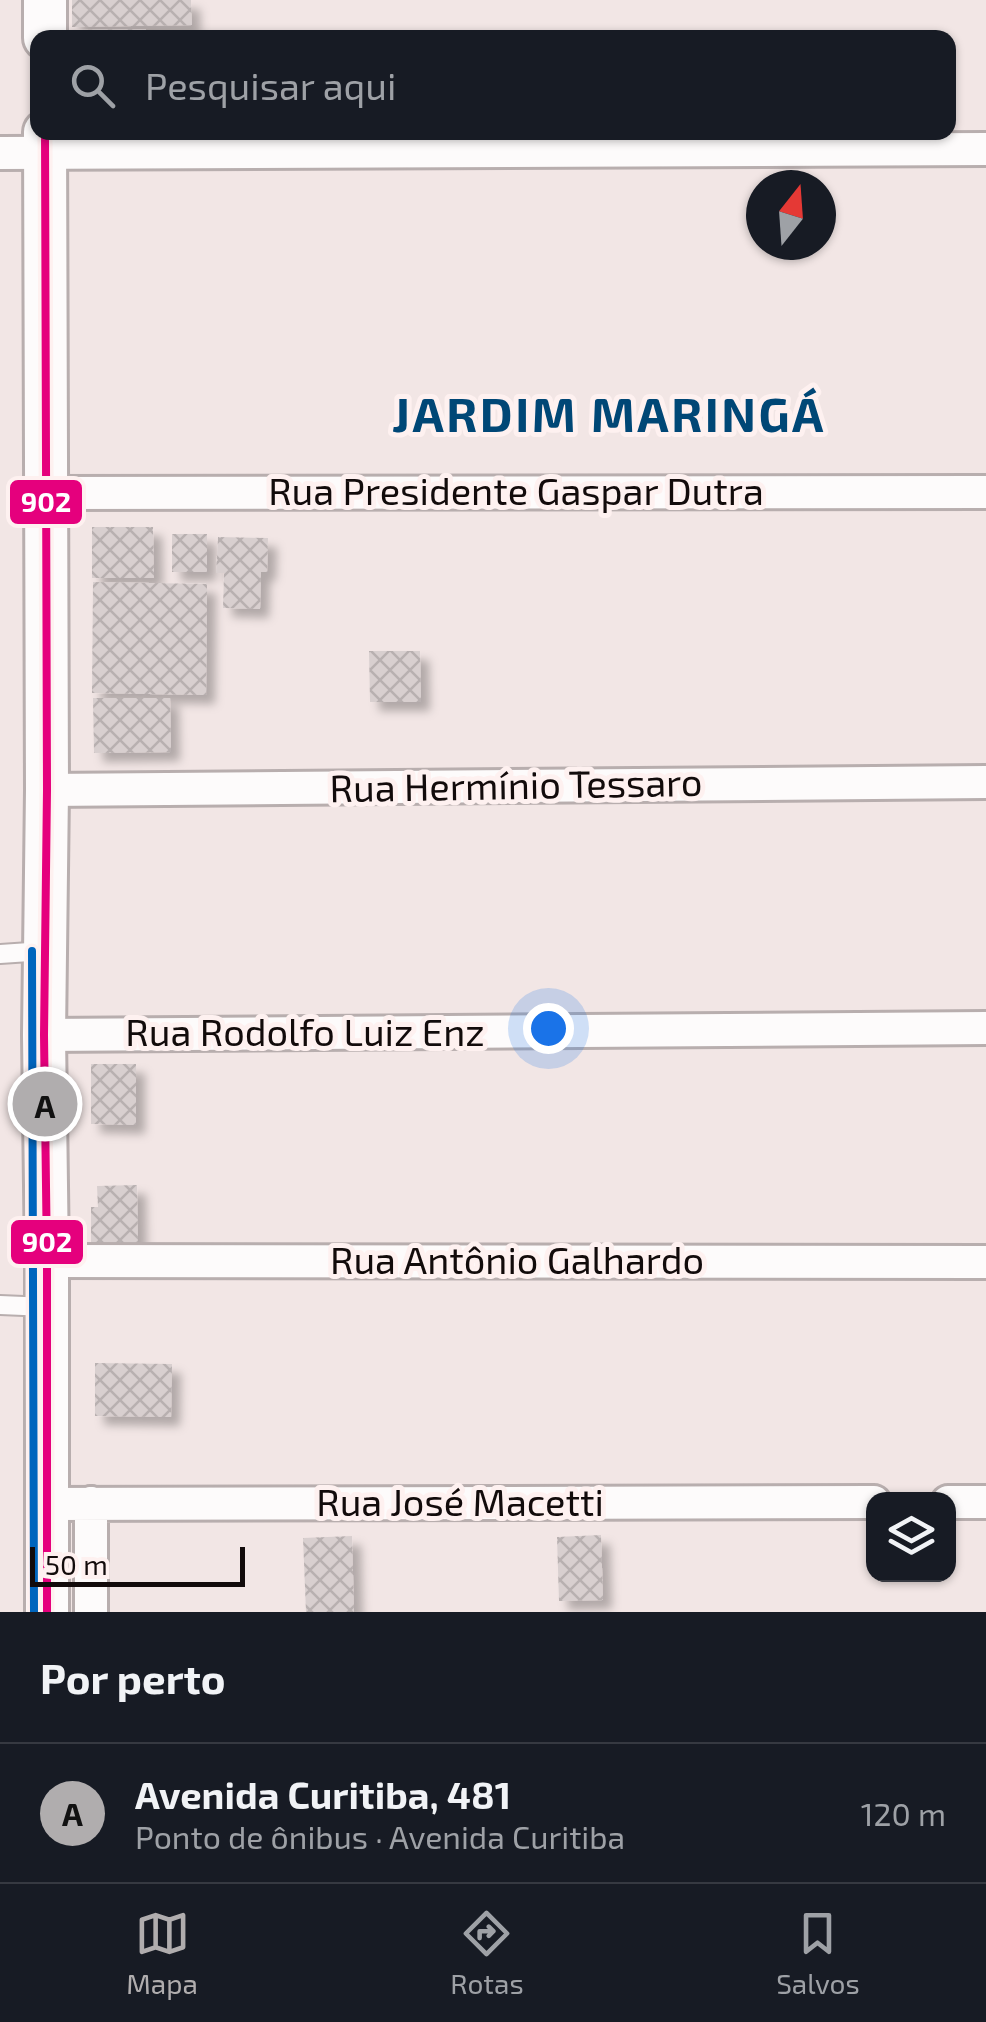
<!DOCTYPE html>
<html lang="pt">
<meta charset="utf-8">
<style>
body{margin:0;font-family:"Exo 2",sans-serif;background:#242831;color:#f1f3f6}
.controls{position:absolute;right:30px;bottom:30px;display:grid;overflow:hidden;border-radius:20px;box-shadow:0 2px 8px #0004}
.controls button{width:90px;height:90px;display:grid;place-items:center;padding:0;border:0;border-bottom:2px solid #363941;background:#171b24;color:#f1f3f6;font:50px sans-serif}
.compass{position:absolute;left:746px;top:170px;width:90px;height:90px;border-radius:50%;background:#171b24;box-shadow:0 2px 8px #0004;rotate:17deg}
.scale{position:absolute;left:30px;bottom:25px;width:215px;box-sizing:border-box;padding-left:10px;border:5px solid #120b0b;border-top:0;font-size:28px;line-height:35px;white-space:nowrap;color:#120b0b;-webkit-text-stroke:8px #fef1f0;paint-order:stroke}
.you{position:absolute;left:548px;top:1028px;width:35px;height:35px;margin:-25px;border:8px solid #fff;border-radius:50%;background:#1a73e8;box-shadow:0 0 0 15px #1a73e833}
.badge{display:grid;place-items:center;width:65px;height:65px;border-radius:50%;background:#b0adae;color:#111;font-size:32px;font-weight:700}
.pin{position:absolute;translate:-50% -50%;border:5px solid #fff;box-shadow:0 2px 10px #0006}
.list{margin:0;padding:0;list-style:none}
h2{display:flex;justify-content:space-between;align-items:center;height:130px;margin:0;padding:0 40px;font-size:42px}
h2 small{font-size:32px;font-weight:400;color:#9ea1a6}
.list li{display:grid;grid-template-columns:65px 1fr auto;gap:30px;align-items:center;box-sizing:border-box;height:140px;padding:0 40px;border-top:2px solid #363941}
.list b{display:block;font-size:38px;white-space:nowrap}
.list p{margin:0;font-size:32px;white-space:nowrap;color:#9ea1a6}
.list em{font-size:32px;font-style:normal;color:#9ea1a6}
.icon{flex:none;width:55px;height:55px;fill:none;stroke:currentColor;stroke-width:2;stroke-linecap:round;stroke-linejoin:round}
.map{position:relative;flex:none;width:986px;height:1612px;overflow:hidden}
.search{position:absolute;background:#171b24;box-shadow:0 2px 8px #0004;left:30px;right:30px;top:30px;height:110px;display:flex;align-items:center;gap:25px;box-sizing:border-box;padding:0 35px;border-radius:20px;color:#9ea1a6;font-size:38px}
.sheet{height:270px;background:#171b24}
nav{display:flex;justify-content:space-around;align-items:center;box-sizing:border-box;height:140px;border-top:2px solid #363941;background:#171b24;font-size:28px;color:#9ea1a6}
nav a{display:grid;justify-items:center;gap:5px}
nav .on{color:#b0adae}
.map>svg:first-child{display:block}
</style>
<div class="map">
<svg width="986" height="1612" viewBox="0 0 986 1612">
<defs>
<pattern id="building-cross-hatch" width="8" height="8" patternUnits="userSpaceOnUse" patternTransform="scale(2.5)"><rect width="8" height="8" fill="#d8cfcf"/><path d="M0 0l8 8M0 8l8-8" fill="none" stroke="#b8b0b0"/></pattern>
<filter id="shadow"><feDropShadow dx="9" dy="9" stdDeviation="5" flood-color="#0004"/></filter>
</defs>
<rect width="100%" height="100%" fill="#f2e6e5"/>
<path fill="url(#building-cross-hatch)" filter="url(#shadow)" d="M72,0h119l1,25 -120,2z
M146,29v9h-71v-8z
M92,527h61l1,51h-62z
M172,534h35v38h-35z
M218,537l50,1 -1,34h-6l-1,37 -37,-1 1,-35h-8z
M93,582l114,2 -1,111 -114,-2z
M369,651h51l1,51h-51z
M93,698h77l1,54 -77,1z
M91,1064h45v61l-45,-1z
M137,1185l1,61 -47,1v-40h7l-1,-21z
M95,1363l77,1 -1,53 -76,-1z
M601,1535l2,65 -44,1 -2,-64z
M352,1536l2,76h-48l-3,-74z"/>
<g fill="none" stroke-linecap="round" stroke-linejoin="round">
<g stroke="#b8aeae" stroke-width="22">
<path id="service" d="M0,954l44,-3
M0,1305l47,2"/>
</g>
<g stroke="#b8aeae" stroke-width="38">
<path id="minor" d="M0,153l986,-4
M46,493l940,-1
M47,790l939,-8
M44,1035l942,-7
M47,1261l939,1
M948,1502h38
M47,1504l827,-2
M91,1612v-109"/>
</g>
<g stroke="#b8aeae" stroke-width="48">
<path id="tertiary" d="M45,0v38
M45,132l2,658 -3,245 3,226v351"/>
</g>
<use href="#service" stroke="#fdfbfb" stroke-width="18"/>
<use href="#minor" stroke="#fdfbfb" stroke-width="32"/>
<use href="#tertiary" stroke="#fdfbfb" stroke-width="42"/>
<g stroke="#fef1f0" stroke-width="15">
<path id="bus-1" d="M45,132l2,658 -3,245 3,226v351"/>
</g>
<g stroke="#fef1f0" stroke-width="15">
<path id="bus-2" d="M32,951l2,661"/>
</g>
<use href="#bus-1" stroke="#e5007d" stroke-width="8"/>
<use href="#bus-2" stroke="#0065bd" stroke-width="8"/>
</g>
<g text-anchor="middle" stroke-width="10" stroke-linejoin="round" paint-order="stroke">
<g font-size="38" fill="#120b0b" stroke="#fef1f0">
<text x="516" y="505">Rua Presidente Gaspar Dutra</text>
<text transform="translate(516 786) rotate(-1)" y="13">Rua Hermínio Tessaro</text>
<text x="305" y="1046">Rua Rodolfo Luiz Enz</text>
<text x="517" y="1274">Rua Antônio Galhardo</text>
<text x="460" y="1516">Rua José Macetti</text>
</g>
<g font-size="48" font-weight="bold" letter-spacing="2.5" fill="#004776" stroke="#fef1f0">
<text x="609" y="432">JARDIM MARINGÁ</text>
</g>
</g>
<g stroke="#fef1f0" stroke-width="4">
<rect x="8" y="478" width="76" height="48" rx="10" fill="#e5007d"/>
<rect x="9" y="1218" width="76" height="48" rx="10" fill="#e5007d"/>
</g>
<g font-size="28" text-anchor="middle" font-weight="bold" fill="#fff">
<text x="46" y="512">902</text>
<text x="47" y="1252">902</text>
</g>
</svg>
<div class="controls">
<button><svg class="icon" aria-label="layers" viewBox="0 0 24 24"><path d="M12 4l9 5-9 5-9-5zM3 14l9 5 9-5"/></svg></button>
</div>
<svg class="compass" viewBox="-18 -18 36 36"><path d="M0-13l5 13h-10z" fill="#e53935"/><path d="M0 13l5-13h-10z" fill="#9ea1a6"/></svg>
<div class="scale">50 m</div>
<div class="you"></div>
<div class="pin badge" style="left:45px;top:1104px">A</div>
<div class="search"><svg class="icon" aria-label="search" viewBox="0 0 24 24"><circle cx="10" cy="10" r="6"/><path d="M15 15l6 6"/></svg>Pesquisar aqui</div>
</div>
<section class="sheet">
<h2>Por perto<small></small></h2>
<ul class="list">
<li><span class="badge">A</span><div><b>Avenida Curitiba, 481</b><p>Ponto de ônibus · Avenida Curitiba</p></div><em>120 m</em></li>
</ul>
</section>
<nav>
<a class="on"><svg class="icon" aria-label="map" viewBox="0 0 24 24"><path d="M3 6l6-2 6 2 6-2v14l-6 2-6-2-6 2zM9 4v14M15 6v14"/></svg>Mapa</a>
<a><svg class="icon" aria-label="directions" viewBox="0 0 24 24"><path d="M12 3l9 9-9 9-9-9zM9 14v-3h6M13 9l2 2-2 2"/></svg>Rotas</a>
<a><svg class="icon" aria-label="saved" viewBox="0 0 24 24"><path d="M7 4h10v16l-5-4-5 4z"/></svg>Salvos</a>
</nav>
